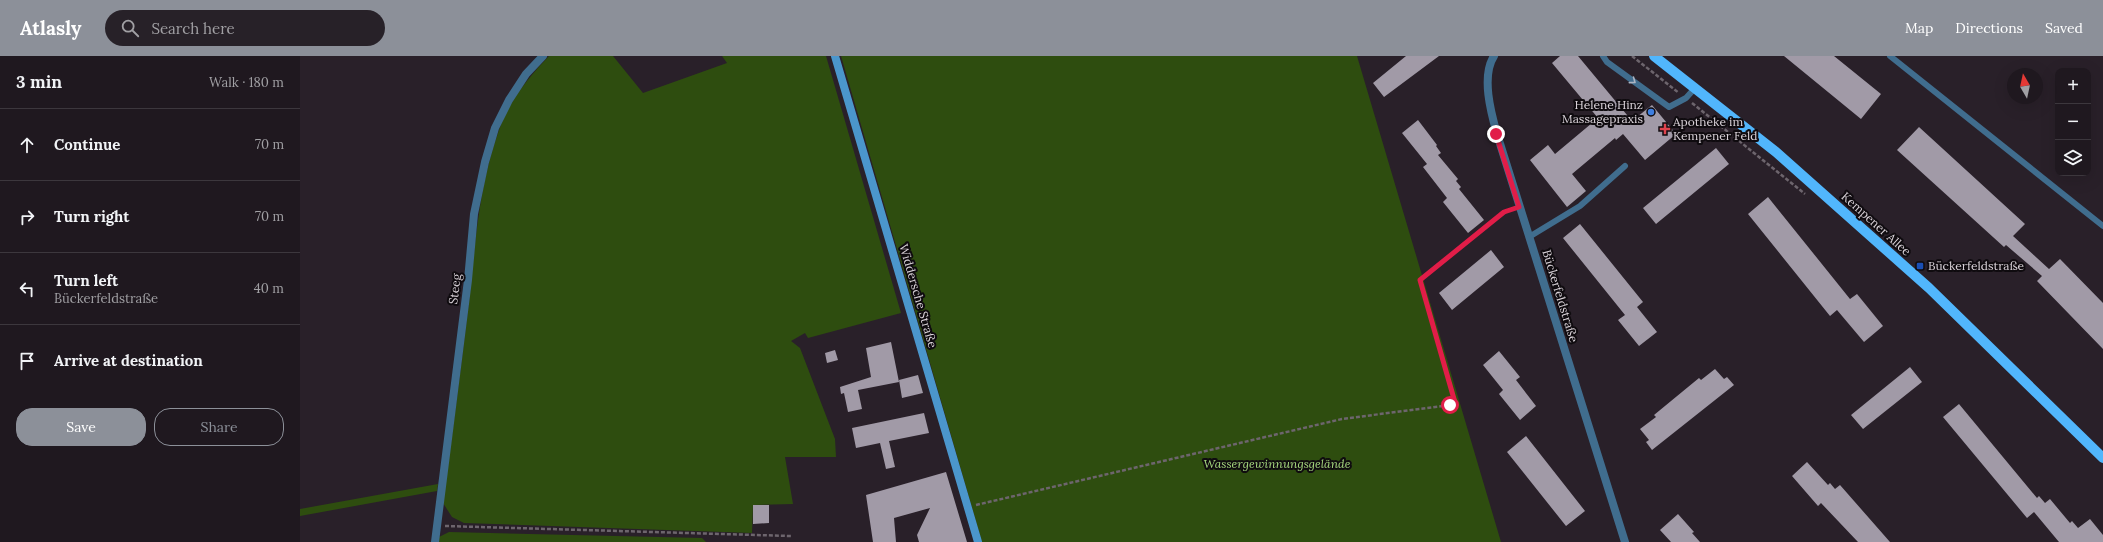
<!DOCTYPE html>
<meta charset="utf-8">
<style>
body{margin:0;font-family:Lora,serif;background:#272128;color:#f1f3f6}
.controls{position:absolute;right:12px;top:12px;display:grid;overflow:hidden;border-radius:8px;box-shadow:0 4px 16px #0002}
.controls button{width:36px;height:36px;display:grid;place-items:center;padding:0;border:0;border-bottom:1px solid #3c373d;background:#1f181f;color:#f1f3f6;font:20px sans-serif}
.compass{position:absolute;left:1707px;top:12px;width:36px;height:36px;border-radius:50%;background:#1f181f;box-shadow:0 4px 16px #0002;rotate:351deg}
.stop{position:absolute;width:12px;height:12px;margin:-9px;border:3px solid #e11d48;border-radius:50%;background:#fff}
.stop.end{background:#e11d48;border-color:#fff;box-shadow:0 1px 4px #0008}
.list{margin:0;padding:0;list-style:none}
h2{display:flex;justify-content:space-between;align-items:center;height:52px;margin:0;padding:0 16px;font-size:17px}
h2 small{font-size:13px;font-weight:400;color:#a1a0a4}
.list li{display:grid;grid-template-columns:26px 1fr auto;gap:12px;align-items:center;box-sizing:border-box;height:72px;padding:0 16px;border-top:1px solid #3c373d}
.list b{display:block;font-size:15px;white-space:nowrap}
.list p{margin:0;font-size:13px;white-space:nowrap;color:#a1a0a4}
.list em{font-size:13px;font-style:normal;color:#a1a0a4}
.actions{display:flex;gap:8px;padding:12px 16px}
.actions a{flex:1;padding:9px 0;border:1px solid #8c9099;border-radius:16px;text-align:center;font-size:14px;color:#8c9099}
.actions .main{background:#8c9099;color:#fff}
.icon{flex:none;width:22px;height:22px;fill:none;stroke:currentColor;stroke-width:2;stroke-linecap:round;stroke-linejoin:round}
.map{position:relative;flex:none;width:1803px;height:486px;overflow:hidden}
header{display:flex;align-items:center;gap:24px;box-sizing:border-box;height:56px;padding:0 20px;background:#8c9099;color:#fff}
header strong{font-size:19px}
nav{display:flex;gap:22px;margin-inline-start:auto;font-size:14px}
.search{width:280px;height:36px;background:#272128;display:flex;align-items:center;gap:10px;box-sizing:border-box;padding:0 14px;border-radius:22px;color:#a1a0a4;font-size:15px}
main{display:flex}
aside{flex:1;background:#1f181f}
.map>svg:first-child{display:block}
</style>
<header>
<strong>Atlasly</strong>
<div class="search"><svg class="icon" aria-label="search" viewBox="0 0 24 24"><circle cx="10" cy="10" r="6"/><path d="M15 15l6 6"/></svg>Search here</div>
<nav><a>Map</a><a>Directions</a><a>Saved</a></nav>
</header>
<main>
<aside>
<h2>3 min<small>Walk · 180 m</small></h2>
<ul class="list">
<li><svg class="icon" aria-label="ahead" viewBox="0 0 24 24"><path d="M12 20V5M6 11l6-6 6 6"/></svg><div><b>Continue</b></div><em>70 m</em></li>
<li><svg class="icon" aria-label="right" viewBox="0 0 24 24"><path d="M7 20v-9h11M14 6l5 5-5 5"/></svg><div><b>Turn right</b></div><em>70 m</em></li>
<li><svg class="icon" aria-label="left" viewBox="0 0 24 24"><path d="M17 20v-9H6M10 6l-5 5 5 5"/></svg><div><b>Turn left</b><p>Bückerfeldstraße</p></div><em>40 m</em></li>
<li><svg class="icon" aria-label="arrive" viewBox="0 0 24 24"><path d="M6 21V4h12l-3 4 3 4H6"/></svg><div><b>Arrive at destination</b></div></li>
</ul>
<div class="actions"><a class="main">Save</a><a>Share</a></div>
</aside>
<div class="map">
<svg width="1803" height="486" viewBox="0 0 1803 486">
<rect width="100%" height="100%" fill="#292029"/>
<path fill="#2e4d0f" d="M249,0h64l30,37 84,-30 -5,-7h104l75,257 -93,25 -3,-5 -14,8 9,7 35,91 1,18h-51l8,47 -40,1 -1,28 -288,-10 -12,-6 -9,-14c9,-67 18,-134 26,-201 6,-57 10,-117 30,-172 10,-29 29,-52 50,-74z
M541,0h516l144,486h-519z
M138,428l-1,7 -137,25v-7z
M149,476l253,6 4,4h-268l1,-5z"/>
<path fill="#a19aa7" d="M1106,0h33l-55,41 -11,-14z
M1260,0h18l54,65 20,-16 24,29 -31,26 -22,-26 -7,6 -1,-2 -43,36 14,17 -19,16 -37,-47 18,-15 7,9 43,-36 -46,-55z
M1484,0h50l47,38 -20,25z
M1118,64l19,25 -1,1 5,7 -3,2 20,24 -2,2 5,6 -2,2 25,31 -16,13 -25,-31 4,-4 -24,-31 4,-3 -25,-31z
M1619,71l106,97 -12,12 36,33 11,-10 43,44v46l-66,-68 5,-5 -36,-31 -2,2 -107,-97z
M1416,92l13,16 -73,60 -13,-16z
M1468,141l82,102 7,-5 26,32 -19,16 -27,-32 -7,6 -82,-102z
M1280,168l63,78 -6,5 20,25 -18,14 -21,-26 7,-5 -62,-77z
M1191,194l13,17 -52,43 -13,-17z
M591,286l8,40 -41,8 4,19 -14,3 -4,-19 -3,1 -1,-7 31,-10 -5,-29z
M535,294l3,10 -11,3 -2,-10z
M1199,295l21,26 -4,3 20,26 -16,14 -21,-26 4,-4 -20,-25z
M1610,311l12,15 -59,47 -12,-14z
M1415,313l9,10 3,-2 7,8 -82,65 -6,-8 3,-2 -9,-11 16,-12 -2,-2 45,-37 2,2z
M618,319l5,18 -21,5 -3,-18z
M1659,348l78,94 2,-2 6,7 5,-4 20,24 2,-2 6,7 12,-9 13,16v7h-44l-25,-30 -7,6 -84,-101z
M624,357l5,20 -40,8 6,26 -9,2 -6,-26 -24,5 -4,-20z
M1226,380l59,75 -19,15 -59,-74z
M1507,406l21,23 2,-2 5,6 5,-4 50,57h-32l-37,-39 -3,3 -26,-30z
M646,416l21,70h-48l-2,-7 13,-27 -36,10 2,24h-23l-7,-47z
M453,449h16v18l-16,1z
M1378,458l16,18 -2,1 8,9h-29l-11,-12z"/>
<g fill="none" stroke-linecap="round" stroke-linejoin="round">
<path stroke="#6d656d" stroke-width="2.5" stroke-dasharray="4 2" stroke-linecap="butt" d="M1332,0l47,37
M1392,47l113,91
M676,449l366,-86 108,-14 4,-6 -34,-119 84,-68 7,-2
M145,470l346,10"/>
<path stroke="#406d8e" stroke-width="6" d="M1303,0l4,6 62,45 17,-9 9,-10
M1590,0l213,170
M1229,181l51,-31 45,-40"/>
<path stroke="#406d8e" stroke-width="8" d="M1194,0c-13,20 -3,57 3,78l128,408
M135,486l33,-262 6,-66 11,-52 10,-34 14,-28 17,-26 17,-18"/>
<path stroke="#4b96cc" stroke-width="8" d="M535,0l143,486"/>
<path stroke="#51b6fc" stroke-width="10" d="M1354,0l122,96 153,136 174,170"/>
</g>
<defs><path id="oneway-chevron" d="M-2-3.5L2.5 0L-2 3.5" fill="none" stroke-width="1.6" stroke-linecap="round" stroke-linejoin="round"/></defs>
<use stroke="#acb4c2" href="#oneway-chevron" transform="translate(1333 25) rotate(36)"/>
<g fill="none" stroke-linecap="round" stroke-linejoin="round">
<path stroke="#e11d48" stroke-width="5" d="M1150,349l4,-6 -34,-119 84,-68 15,-5 -23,-73"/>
</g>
<circle fill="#3f7fe0" stroke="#0f0b0f" stroke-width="1.5" cx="1351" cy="56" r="4"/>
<path fill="#e0444e" stroke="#0f0b0f" stroke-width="1.5" d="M1363 67h4v4h4v4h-4v4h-4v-4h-4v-4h4z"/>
<rect fill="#1a4fb4" stroke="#0f0b0f" stroke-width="1.5" x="1616" y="206" width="8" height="8" rx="2"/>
<g text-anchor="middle" stroke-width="4" stroke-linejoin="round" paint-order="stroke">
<g font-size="12" fill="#dad3d9" stroke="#0f0b0f" text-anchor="start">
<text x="1343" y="53" text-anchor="end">Helene Hinz<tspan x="1343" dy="14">Massagepraxis</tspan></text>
<text x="1373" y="70">Apotheke im<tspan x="1373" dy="14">Kempener Feld</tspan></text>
<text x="1628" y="214">Bückerfeldstraße</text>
</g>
<g font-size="12" fill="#dad3d9" stroke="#0f0b0f">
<text transform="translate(1576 168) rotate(42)" y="4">Kempener Allee</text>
<text transform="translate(155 233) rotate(-83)" y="4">Steeg</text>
<text transform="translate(618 240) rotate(74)" y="4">Widdersche Straße</text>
<text transform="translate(1260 240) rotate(73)" y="4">Bückerfeldstraße</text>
</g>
<g font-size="12" font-style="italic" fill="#a6d97e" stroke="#0f0b0f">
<text x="977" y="412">Wassergewinnungsgelände</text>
</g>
</g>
</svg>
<div class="controls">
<button>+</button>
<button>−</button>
<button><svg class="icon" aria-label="layers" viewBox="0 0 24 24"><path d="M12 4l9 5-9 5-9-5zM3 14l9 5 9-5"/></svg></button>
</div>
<svg class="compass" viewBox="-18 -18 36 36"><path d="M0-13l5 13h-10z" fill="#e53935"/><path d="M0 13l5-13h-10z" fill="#a1a0a4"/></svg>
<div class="stop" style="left:1150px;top:349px"></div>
<div class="stop end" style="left:1196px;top:78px"></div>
</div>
</main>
